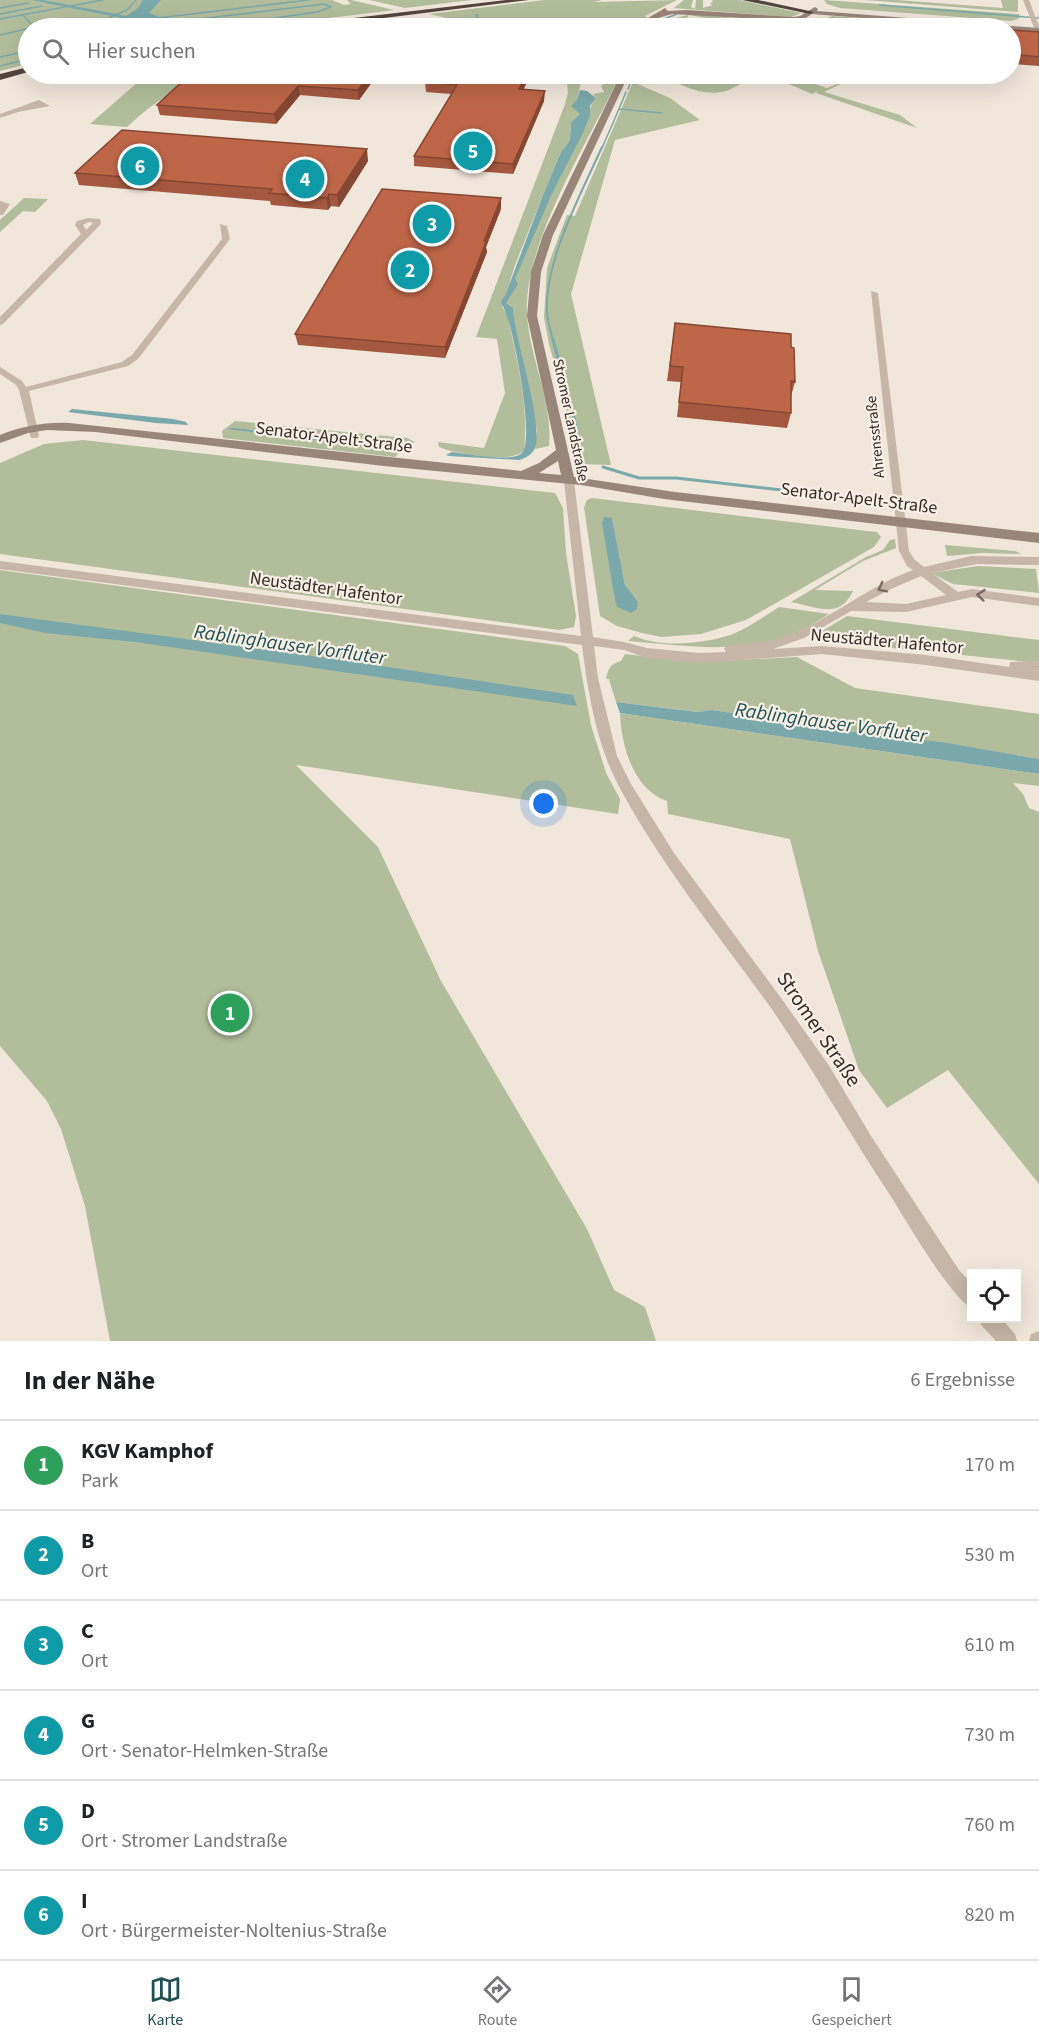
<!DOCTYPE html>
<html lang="de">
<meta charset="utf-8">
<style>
body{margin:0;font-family:"Source Sans 3",sans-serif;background:#f6f6f6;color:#202124}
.controls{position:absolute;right:18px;bottom:18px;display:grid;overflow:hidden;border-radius:0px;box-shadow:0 6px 24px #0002}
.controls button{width:54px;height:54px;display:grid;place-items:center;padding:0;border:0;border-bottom:2px solid #e0e0e0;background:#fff;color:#202124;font:30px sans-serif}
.you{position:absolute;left:544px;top:804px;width:21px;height:21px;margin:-15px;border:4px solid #fff;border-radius:50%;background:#1a73e8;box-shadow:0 0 0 9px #1a73e833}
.badge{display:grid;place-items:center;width:39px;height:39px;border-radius:50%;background:#1f4f53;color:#fff;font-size:20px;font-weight:700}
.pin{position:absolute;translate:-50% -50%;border:3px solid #fff;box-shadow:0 2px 6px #0006}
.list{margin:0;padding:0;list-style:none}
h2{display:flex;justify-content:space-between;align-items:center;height:78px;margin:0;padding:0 24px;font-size:26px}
h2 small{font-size:20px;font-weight:400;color:#757577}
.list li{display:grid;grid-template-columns:39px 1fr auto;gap:18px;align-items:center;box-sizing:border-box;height:90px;padding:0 24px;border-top:2px solid #e0e0e0}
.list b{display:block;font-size:22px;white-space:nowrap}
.list p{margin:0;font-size:20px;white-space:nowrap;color:#757577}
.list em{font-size:20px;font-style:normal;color:#757577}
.icon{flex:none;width:33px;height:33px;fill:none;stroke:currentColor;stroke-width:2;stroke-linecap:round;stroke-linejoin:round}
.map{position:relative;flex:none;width:1039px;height:1341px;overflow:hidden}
.search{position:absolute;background:#fff;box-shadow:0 6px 24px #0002;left:18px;right:18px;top:18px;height:66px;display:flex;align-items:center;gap:15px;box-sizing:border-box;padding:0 21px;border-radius:33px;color:#757577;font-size:22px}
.sheet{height:618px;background:#fff}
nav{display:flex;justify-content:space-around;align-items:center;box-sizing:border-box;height:84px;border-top:2px solid #e0e0e0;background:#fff;font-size:16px;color:#757577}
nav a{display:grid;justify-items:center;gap:3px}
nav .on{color:#1f4f53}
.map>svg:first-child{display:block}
</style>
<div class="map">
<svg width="1039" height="1341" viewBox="0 0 1039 1341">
<rect width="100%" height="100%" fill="#f0e6da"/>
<path fill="#b2be9b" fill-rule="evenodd" d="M0,0h332l12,5 7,-1 -4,-4h4l43,10 -146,18h-125l38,-10 -4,-2 -41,12h-88v36l-28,7z
M369,0h103l-67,8z
M544,0h58l-8,2 83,-2 -32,16 3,2 -6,10h-152l-61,-14z
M684,0h9l-2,7 4,2 1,-9h7v8l10,-3 -3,-1 3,-3 -2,-1h28l62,13 -10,4 -117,-9z
M824,0l195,14 1,4 -8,3 -172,-13 -13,-4z
M865,0h32l106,8 -2,-8h17v12z
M692,14l102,10 22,-2 16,-6 174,12h-43l-73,-6 2,2 -4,4v-6h-39l-30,6h-51l-53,-5 -5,5h-23l1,-6 18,-4 -17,-3 -9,11 -20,2 4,-7z
M392,18l4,5 28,-1 23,6h-40l-8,-2 -24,2h-71z
M154,74h50l-4,2 15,-2c-35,10 -61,28 -88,53l-37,-3 49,-43z
M558,74h10l13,8 -4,18 4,13 -10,9 -1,18 -9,12 -18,43 -28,70 -13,42 5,7c10,45 22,91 17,137 -14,13 -69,3 -85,-4l-1,-5 46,6 21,-55 -8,-54 -21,-2 89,-233 3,-11 -1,-11h-6z
M658,74h27l-1,6 9,3 2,-9h90l42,14 35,-14 -38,18 76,23 17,13 -101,-35 4,-3 -8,4c-15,-6 -37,-18 -53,-17 -10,1 -21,9 -30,13 -25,9 -49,-6 -71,-16z
M603,79l14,3c-31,63 -94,163 -90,233 3,44 26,88 22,131l-14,3 2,-19 -23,-107 -1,-15 -7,-5c18,-57 48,-113 75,-167 6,-12 6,-27 15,-38l-3,-4 11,-2 -3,-6 7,-5 -7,-1z
M633,82l37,16 30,22 -85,20 -44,154 40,171 -32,-1 -16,-70 -14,-50 -5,-27 3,-49 20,-53 8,1z
M24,198l24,1 -13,13 -12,-1 -23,21v-12z
M235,421l172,17 8,4 -12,5 -109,-14 -66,-4 173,22 -6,6 -172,-19 -1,-7z
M83,440l472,53 8,15 3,45 10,63 -2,11 -15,3 -559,-76v-91l44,-19z
M592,498l275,33 10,1 4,5 -7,10 -128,73 -45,14 -39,3 -20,-4 -25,-7 -17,-10 -16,-109 3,-7zM612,519l13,66 -10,15 -1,-7z
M895,539l1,9 -33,13 -48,29 38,1c-14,29 -35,16 -62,11l75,-45 17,-7 7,-10z
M945,545l70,6 7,3 -40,-1 -35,3z
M978,566l58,3 3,24 -86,-9 -22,-11z
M0,570l565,76 13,8 13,71 15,48 14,26 -2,15 -322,-49 82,82 63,134 146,248 27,61 31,17 11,34h-546l-25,-135 -24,-77 -14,-28 -47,-55z
M779,607l50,7c-18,11 -38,24 -58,28 -47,10 -96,3 -143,-1l6,-5c28,12 68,8 96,-1 17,-6 33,-18 49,-28z
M847,616l192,24v23l-206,-21 -10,-4 -2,-6 3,-2z
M625,654l68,8 104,-5 58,31 184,26v45c-109,-19 -218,-29 -327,-49l-13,2 -83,-10 -7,-23h-3c2,-11 5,-15 15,-18z
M620,713l419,61v12l-26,-3 10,11 6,14 10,4v372l-91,-114 -61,38 -28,-38 -41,-119 -28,-112 -122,-25 -1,-13c-34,-11 -46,-57 -47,-88z"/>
<path fill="#7ba9ab" d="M31,0h12l83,16 12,-8 5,-8h18l-12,13 13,5 -39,10h-87l73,-3 10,-3 3,-4z
M580,90l7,1 9,7 -6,8v10l-7,17 -32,63 -36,83 3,5 -12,19 7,5c1,30 33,121 21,142 -4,6 -9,8 -15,10l-70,-4 -3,-1 6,-3c15,2 57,10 69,2 15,-10 -7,-122 -15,-140 -1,-5 -4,-8 -5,-13l4,-5 38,-101 18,-43 9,-12 1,-18 9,-8 -9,-8 6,-6z
M72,409l101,10 13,3 2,3 -32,-2 -88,-11z
M232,428l166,17 7,4 -4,2 -174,-22z
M604,517l8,1 13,67 13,17 -1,7 -6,4 -14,-6 -2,-7 -13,-77z
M0,614l342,46 231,35 4,11 -442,-64 -90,-9 -45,-10z
M616,702l82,10 14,-2 169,26 60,6 98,17v15l-419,-61z"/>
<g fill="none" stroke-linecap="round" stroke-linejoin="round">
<path stroke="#7ba9ab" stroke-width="1.5" d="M879,5l160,13
M0,8l28,-5
M0,14l42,-8
M23,15l9,10
M478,15h-2l1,3 28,7 121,2
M158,18l151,-18
M0,19l103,-19
M664,19l13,-5
M150,28l33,-7 141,-17 7,3 -14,5 -113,16
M656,28l5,-7
M0,35l39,-9 69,-5 2,-4 17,-7 9,-10
M0,57l28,-6
M0,66l28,-7
M628,89l2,-5
M619,109l7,-17
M602,148l17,-39 43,4"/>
<path stroke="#7ba9ab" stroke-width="2" d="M553,341c-2,-9 -5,-19 -6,-28 -3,-52 34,-119 55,-166"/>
<path stroke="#7ba9ab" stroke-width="3" d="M553,339l24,91
M603,467l36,11h37l194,22"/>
<path fill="#c7b6a7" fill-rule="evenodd" d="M1023,0h6l10,26v5l-4,-1z
M39,100l11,6 -32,6 -18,6v-4z
M0,201l10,3 -7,11h-3z
M88,218l12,1 1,5 -98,100 -3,1v-8l81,-83 -6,-9 2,-4zM89,222l4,1 -7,7 -3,-5z
M220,224l7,2 3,13 -92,120 -10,7 -99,25 10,45 -2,2h-6l-12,-48 -3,-5 -16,-11v-7l22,14 4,6 96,-25 10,-7 90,-116z
M871,291l7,2 31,258 6,9 9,7 47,-11 68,1v8l-62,-1 -45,9 26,19 14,-3 67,9v8l-67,-9 -66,15 -55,-1 -47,27 -31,11 49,-3 104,9 83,12 1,-5 29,-1v10l-7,-1 7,1v10l-113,-16 -104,-11 -123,9 -52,-5 -23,-8 -30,-4 4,32 19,78 14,28 43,69 107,145 47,66 43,72 88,134 13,14v24c-20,-8 -68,-91 -82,-113 -41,-62 -77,-126 -119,-187 -51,-71 -107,-139 -149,-216 -25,-44 -34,-98 -40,-147l-582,-76v-8l581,75 -17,-155 5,-3 5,3 19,156 31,5 23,6 52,5 27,-1 -2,-3 2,-3 4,-1c15,-1 31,-2 46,-6 49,-14 89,-52 137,-69l-6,-4 -8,-15zM921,576l25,19 -40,9 -40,-2 25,-13z
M979,1318h22l14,16 2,7h-21l-15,-16z
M1039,1331v10h-10l2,-7z"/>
<path fill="#9a8579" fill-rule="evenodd" d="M815,7l3,2 -1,2 222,17v4l-227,-18 -8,5 -10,2 -122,-7c-12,4 -18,3 -22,14h-6l4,-10 17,-10 3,3 19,-1 107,7 6,-1z
M621,74h8l-76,161 -12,37 -4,44 37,161 101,15 364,41v10l-375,-44 -83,-14 -197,-19 -289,-34 -48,-2 -19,3 -28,10v-8c23,-9 45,-13 69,-12l452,48 18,-8 17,-13 -29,-134 4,-44 12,-37zM558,461l3,14 -22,-2z"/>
<path fill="#54453f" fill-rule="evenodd" d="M506,0h23l-225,28h-46l4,-2 37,-4 4,2z
M742,0h16l56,12 -4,2z
M28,67v5l-28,8v-6z"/>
</g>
<path fill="#a4583f" d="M1011,30l28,2v34l-28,-2z
M252,74h126l-19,26 -59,-5 -24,29 -116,-9 -3,-10 87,-23z
M425,82l98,8 21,11 -31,73 -99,-8v-10l37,-62 -25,-2z
M368,161l-29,46 -8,-1 -3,4 -57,-5 -1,-4 -191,-16 -4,-12z
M501,209l-15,38 1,5 -42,106 -147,-13 -3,-11z
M675,323l120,59 -4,14v17l-4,15 -110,-11 4,-35 -14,-1z"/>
<path fill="#864733" d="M370,74h8l-19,26 -1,-10z
M527,74h4l-12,25v-10z
M298,86l2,9 -24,29 -2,-10z
M545,91l-1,10 -31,73v-10z
M367,149l1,12 -29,46 -2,-12z
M329,194l2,12 -3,4 -1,-12z
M501,198v11l-15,38 1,5 -42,106v-11z"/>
<path fill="#bf6649" stroke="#864733" stroke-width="1.5" d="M908,22l83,6h-83z
M1011,30l28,2v25l-28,-3z
M252,74h118l-12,16 -60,-4 -24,28 -117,-9 29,-27 58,4z
M431,74h96l-8,15 26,2 -32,73 -99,-8 43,-71 -32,-3z
M122,130l245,19 -30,46 -8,-1 -2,4 -58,-5 3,-4 -197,-16z
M382,189l119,9 -17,43 2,1 -41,105 -150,-13z
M675,323l116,11v13l3,1 1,34 -4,-1v32l-112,-11 4,-35 -13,-1z"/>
<defs><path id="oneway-chevron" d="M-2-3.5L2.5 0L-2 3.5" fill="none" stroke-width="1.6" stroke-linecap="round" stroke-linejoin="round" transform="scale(1.5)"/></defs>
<g stroke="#766a61">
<use href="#oneway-chevron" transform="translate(882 588) rotate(153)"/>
<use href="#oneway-chevron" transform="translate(981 595) rotate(-174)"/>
</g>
<g text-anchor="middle" stroke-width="4.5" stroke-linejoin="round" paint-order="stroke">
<g font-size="15" fill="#342b27" stroke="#f8f0e6">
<text transform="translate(571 420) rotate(78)" y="5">Stromer Landstraße</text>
<text transform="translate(875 437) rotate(-96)" y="5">Ahrensstraße</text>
</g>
<g font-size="18" fill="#342b27" stroke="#f8f0e6">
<text transform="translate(334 437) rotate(7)" y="6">Senator-Apelt-Straße</text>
<text transform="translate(859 498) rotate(7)" y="6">Senator-Apelt-Straße</text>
<text transform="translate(326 588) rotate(8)" y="6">Neustädter Hafentor</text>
<text transform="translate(887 641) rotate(5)" y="6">Neustädter Hafentor</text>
</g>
<g font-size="20" font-style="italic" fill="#1f4f53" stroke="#f8f0e6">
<text transform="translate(290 644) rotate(8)" y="7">Rablinghauser Vorfluter</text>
<text transform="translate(831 722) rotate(8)" y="7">Rablinghauser Vorfluter</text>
</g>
<g font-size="21" fill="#342b27" stroke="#f8f0e6">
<text transform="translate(819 1029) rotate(56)" y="7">Stromer Straße</text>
</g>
</g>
</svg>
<div class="controls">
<button><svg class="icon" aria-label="locate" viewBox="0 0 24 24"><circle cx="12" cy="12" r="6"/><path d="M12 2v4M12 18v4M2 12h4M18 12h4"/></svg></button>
</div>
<div class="you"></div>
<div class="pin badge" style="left:230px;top:1013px;background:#2e9e5b">1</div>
<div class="pin badge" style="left:410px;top:270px;background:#0f9aa8">2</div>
<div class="pin badge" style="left:432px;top:224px;background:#0f9aa8">3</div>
<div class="pin badge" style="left:305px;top:179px;background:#0f9aa8">4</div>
<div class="pin badge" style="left:473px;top:151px;background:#0f9aa8">5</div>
<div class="pin badge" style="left:140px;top:166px;background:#0f9aa8">6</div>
<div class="search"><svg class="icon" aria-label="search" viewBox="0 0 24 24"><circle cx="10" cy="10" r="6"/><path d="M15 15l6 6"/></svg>Hier suchen</div>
</div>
<section class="sheet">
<h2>In der Nähe<small>6 Ergebnisse</small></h2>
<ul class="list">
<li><span class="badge" style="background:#2e9e5b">1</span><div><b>KGV Kamphof</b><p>Park</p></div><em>170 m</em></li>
<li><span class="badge" style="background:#0f9aa8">2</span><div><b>B</b><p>Ort</p></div><em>530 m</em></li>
<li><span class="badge" style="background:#0f9aa8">3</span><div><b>C</b><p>Ort</p></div><em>610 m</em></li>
<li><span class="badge" style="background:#0f9aa8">4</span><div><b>G</b><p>Ort · Senator-Helmken-Straße</p></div><em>730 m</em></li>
<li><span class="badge" style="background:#0f9aa8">5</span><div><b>D</b><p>Ort · Stromer Landstraße</p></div><em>760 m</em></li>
<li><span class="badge" style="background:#0f9aa8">6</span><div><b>I</b><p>Ort · Bürgermeister-Noltenius-Straße</p></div><em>820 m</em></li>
</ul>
</section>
<nav>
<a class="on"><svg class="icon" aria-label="map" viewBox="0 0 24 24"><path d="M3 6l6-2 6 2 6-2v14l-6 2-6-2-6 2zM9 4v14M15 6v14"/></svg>Karte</a>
<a><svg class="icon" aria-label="directions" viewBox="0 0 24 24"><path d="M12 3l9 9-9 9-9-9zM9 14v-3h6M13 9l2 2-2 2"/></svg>Route</a>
<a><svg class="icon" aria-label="saved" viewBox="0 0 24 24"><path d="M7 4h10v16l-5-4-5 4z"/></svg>Gespeichert</a>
</nav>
